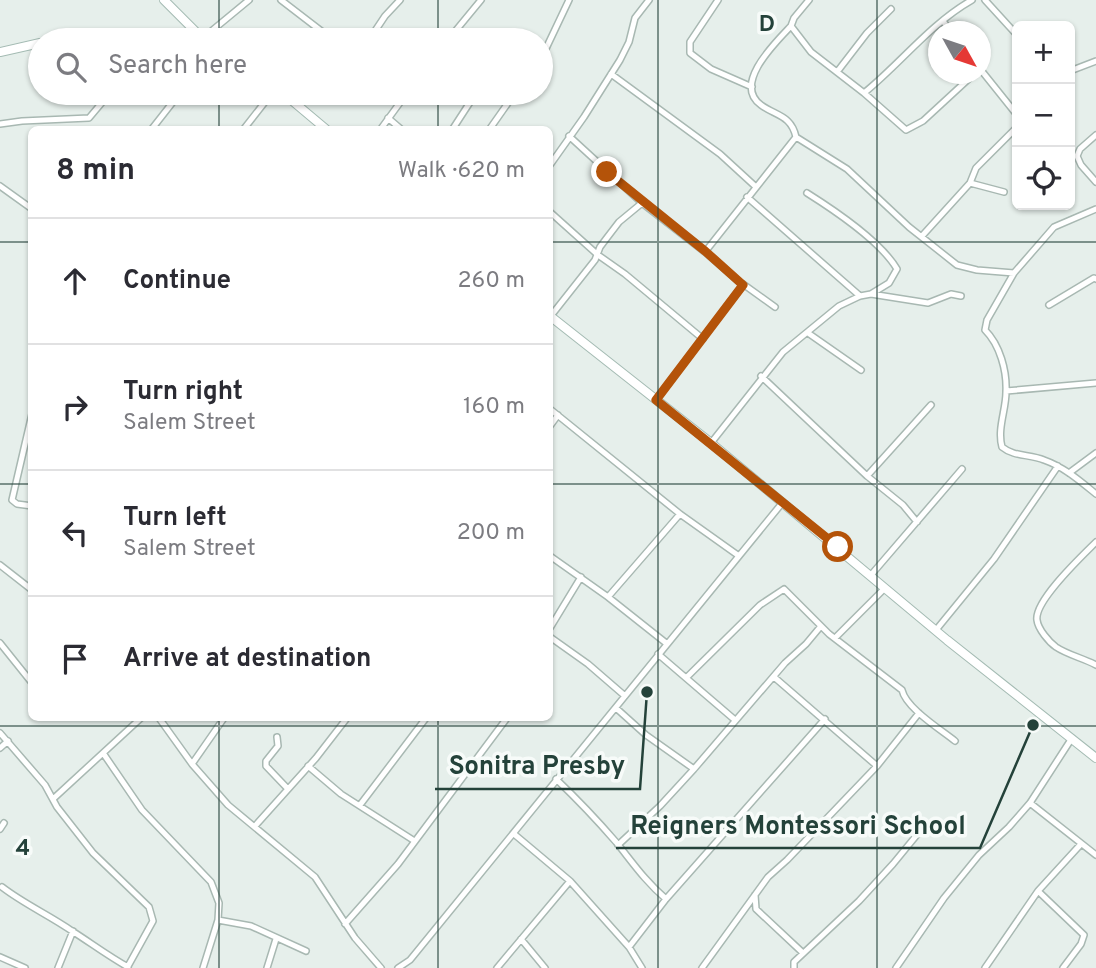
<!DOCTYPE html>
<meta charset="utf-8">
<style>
body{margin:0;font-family:Overpass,sans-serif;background:#f7f7f7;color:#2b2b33}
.controls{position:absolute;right:21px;top:21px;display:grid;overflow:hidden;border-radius:10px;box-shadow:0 2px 5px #0004}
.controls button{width:63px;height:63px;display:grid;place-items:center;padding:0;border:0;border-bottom:2px solid #e1e1e2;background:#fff;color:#2b2b33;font:35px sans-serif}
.compass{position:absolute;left:928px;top:21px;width:63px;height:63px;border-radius:50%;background:#fff;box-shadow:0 2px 5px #0004;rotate:130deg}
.stop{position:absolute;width:21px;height:21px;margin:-16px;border:5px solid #b45309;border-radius:50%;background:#fff}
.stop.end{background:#b45309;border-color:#fff;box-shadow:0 2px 7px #0008}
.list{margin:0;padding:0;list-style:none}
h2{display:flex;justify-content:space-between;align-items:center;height:91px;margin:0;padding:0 28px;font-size:30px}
h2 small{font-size:23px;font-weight:400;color:#7c7c81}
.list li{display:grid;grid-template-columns:46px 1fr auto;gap:21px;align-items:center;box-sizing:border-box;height:126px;padding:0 28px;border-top:2px solid #e1e1e2}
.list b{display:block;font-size:26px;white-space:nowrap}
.list p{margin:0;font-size:23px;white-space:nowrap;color:#7c7c81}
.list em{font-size:23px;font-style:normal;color:#7c7c81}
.icon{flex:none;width:38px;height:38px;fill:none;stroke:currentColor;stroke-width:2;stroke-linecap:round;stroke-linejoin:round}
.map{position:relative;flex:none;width:1096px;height:968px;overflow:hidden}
.search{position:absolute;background:#fff;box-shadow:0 2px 5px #0004;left:28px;top:28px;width:525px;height:77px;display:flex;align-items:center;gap:18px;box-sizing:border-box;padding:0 24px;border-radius:38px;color:#7c7c81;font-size:26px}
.panel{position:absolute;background:#fff;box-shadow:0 2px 5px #0004;left:28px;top:126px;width:525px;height:595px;border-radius:10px}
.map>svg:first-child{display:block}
</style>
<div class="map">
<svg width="1096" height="968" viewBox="0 0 1096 968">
<rect width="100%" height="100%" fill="#e6efeb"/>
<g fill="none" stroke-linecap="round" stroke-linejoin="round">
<g stroke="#a8b8b2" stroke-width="8">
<path id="street" d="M281,0l52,40
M718,0l-28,42v11l21,16 41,18
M985,0l32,35
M943,21l8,11
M791,26l20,26 53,41 42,37 17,-9 51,-47
M203,38l46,-38
M369,40l16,-24 15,-16
M448,40l33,-40
M541,59l28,-59
M981,70l36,45
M1070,71l26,-10
M837,72l30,-39 24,-24
M611,74l109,80 36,33
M384,93l15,11
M864,93c37,-30 66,-69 108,-93
M388,118l14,12
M0,124l22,-3 67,-3 21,-25
M151,130l29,-37
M243,130l29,-37
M380,130l27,-37
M452,130l24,-37
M489,130l26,-37
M1096,135l-16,14 -3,7 4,9 15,17
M569,136l73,67 63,49 38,33 -87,115
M796,137l51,32 62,58 48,38 20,5 37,3 40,-46 42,-18
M550,165l34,-48 36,-57 9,-18 6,-24 14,-18
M970,183l34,9
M0,186l32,23
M747,197l113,99
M550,212l48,43 27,19 78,65
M922,236l48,-53 6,-15 41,-41
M705,252l91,-115c-5,-22 -20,-21 -35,-32 -29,-21 15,-63 30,-79l3,-8 15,-18
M1014,273l-27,47 -2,10c15,15 22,41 21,62 0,18 -9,37 -4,55 12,10 28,7 42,13 20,7 36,21 52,34
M743,284l32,23
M871,294l57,9 23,-9 10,2
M1049,305l45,-27 2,1
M550,317l45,-57 5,-13 6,-8 13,-17 23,-19
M808,333l53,37
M761,376l106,100 36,29 14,17
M1006,391l90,-8
M550,409l130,105 59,42
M32,414l-20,86 5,4 15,2
M550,426l8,-11
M711,443l72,-91 56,-46 21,-10 11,-2 18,-11 8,-14c-16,-27 -63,-59 -90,-76
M1069,473l27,-20
M867,476l64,-71
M1096,542c-14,14 -62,59 -59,78 1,9 12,22 19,27 12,8 27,11 40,18
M550,556l58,41 58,46
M0,565l32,25
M871,575l91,-106
M608,597l72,-83
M550,628l31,-51
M936,630l58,-71 64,-93
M550,637l38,27 37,32
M835,638l50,-50
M0,643l32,40
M658,654l77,66
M774,677l103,89
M686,678l74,-73 24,-16 45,45 73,56c4,18 38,39 53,51
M616,708l30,27 48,34
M159,718l33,46 36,41 87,72 40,61 26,30
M0,733l45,52 12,22 36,46 56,54 4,14 -26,47
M277,737l1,9 -12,15v5l21,22
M0,748l8,-7
M103,753l39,57 69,72 8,21 -1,17 -15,48
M192,764l32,-46
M308,766l33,28 72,46
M556,779c21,20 41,41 60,63 17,21 29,39 50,57
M53,799l88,-81
M1030,803l66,52
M360,805l66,-87
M255,826l61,-68 31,-40
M0,829l4,-6
M514,834l56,47 59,66 13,21
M618,845l42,-39 34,-37 91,-106 21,-19 15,-18
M2,887c22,17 47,28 70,44 19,12 36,25 56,36
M1038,891l46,44 -3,9 -18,24
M755,895l1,14 47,44
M218,920l33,6 55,25
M345,924l53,-60 109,-146
M521,939l24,29
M629,947l37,-48 159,-180
M0,957l25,11
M58,968l15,-37
M267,968l9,-29
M398,968l12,-8 373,-458
M497,968l73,-87
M702,968l66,-91 19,-17 90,-94 42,-53
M794,968v-6l65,-61 34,-37 32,-39
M896,968l48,-70 35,-43 30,-28 21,-24 42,-65
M985,968l53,-77 43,-47"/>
</g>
<g stroke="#a4bbb3" stroke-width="10">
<path id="secondary" d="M164,0l40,40
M0,52l40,-9
M283,93l44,37
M550,316l161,127 236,197 149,118"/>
</g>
<use href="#street" stroke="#fff" stroke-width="5"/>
<use href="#secondary" stroke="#fff" stroke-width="8"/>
</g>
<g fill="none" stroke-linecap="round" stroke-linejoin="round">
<path stroke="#b45309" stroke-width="9" d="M607,172l98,79 38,34 -87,115 182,147"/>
</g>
<path fill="none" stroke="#24423a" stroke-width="2" stroke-opacity="0.55" d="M219,0v40M438,0v40M658,0v968M877,0v968M219,93v37M438,93v37M0,242h32M550,242h546M0,484h32M550,484h546M219,718v250M438,718v250M0,726h1096"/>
<g font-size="23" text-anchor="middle" font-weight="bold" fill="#24423a" stroke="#f7fbf9" stroke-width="7" stroke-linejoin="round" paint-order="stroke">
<text x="767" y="31">D</text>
<text x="23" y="855">4</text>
</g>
<path fill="none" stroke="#24423a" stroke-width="2.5" d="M647 692L640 789H435M1033 725L980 848H616"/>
<g fill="#24423a" stroke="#f7fbf9" stroke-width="2.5">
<circle cx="647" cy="692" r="7"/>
<circle cx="1033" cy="725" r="7"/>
</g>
<g font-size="26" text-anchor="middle" font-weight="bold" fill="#24423a" stroke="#f7fbf9" stroke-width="7" stroke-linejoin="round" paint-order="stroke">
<text x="537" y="774">Sonitra Presby</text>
<text x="798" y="834">Reigners Montessori School</text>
</g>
</svg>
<div class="controls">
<button>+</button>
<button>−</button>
<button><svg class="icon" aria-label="locate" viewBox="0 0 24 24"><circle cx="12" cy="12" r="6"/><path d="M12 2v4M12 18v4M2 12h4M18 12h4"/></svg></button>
</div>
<svg class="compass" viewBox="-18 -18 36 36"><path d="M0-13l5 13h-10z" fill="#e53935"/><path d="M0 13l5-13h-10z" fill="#7c7c81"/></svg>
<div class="stop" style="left:838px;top:547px"></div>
<div class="stop end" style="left:607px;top:172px"></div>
<div class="search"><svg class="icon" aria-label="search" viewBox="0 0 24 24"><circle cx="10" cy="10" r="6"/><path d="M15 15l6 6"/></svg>Search here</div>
<section class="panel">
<h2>8 min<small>Walk · 620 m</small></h2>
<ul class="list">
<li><svg class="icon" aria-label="ahead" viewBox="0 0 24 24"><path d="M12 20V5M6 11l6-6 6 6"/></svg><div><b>Continue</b></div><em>260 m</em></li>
<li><svg class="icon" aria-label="right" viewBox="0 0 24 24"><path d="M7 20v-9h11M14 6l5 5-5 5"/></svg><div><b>Turn right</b><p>Salem Street</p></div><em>160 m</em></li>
<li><svg class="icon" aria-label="left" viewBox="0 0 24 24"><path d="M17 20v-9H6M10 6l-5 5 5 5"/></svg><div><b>Turn left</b><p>Salem Street</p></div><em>200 m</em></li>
<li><svg class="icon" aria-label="arrive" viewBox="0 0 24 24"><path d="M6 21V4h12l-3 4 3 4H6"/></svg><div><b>Arrive at destination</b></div></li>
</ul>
</section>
</div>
